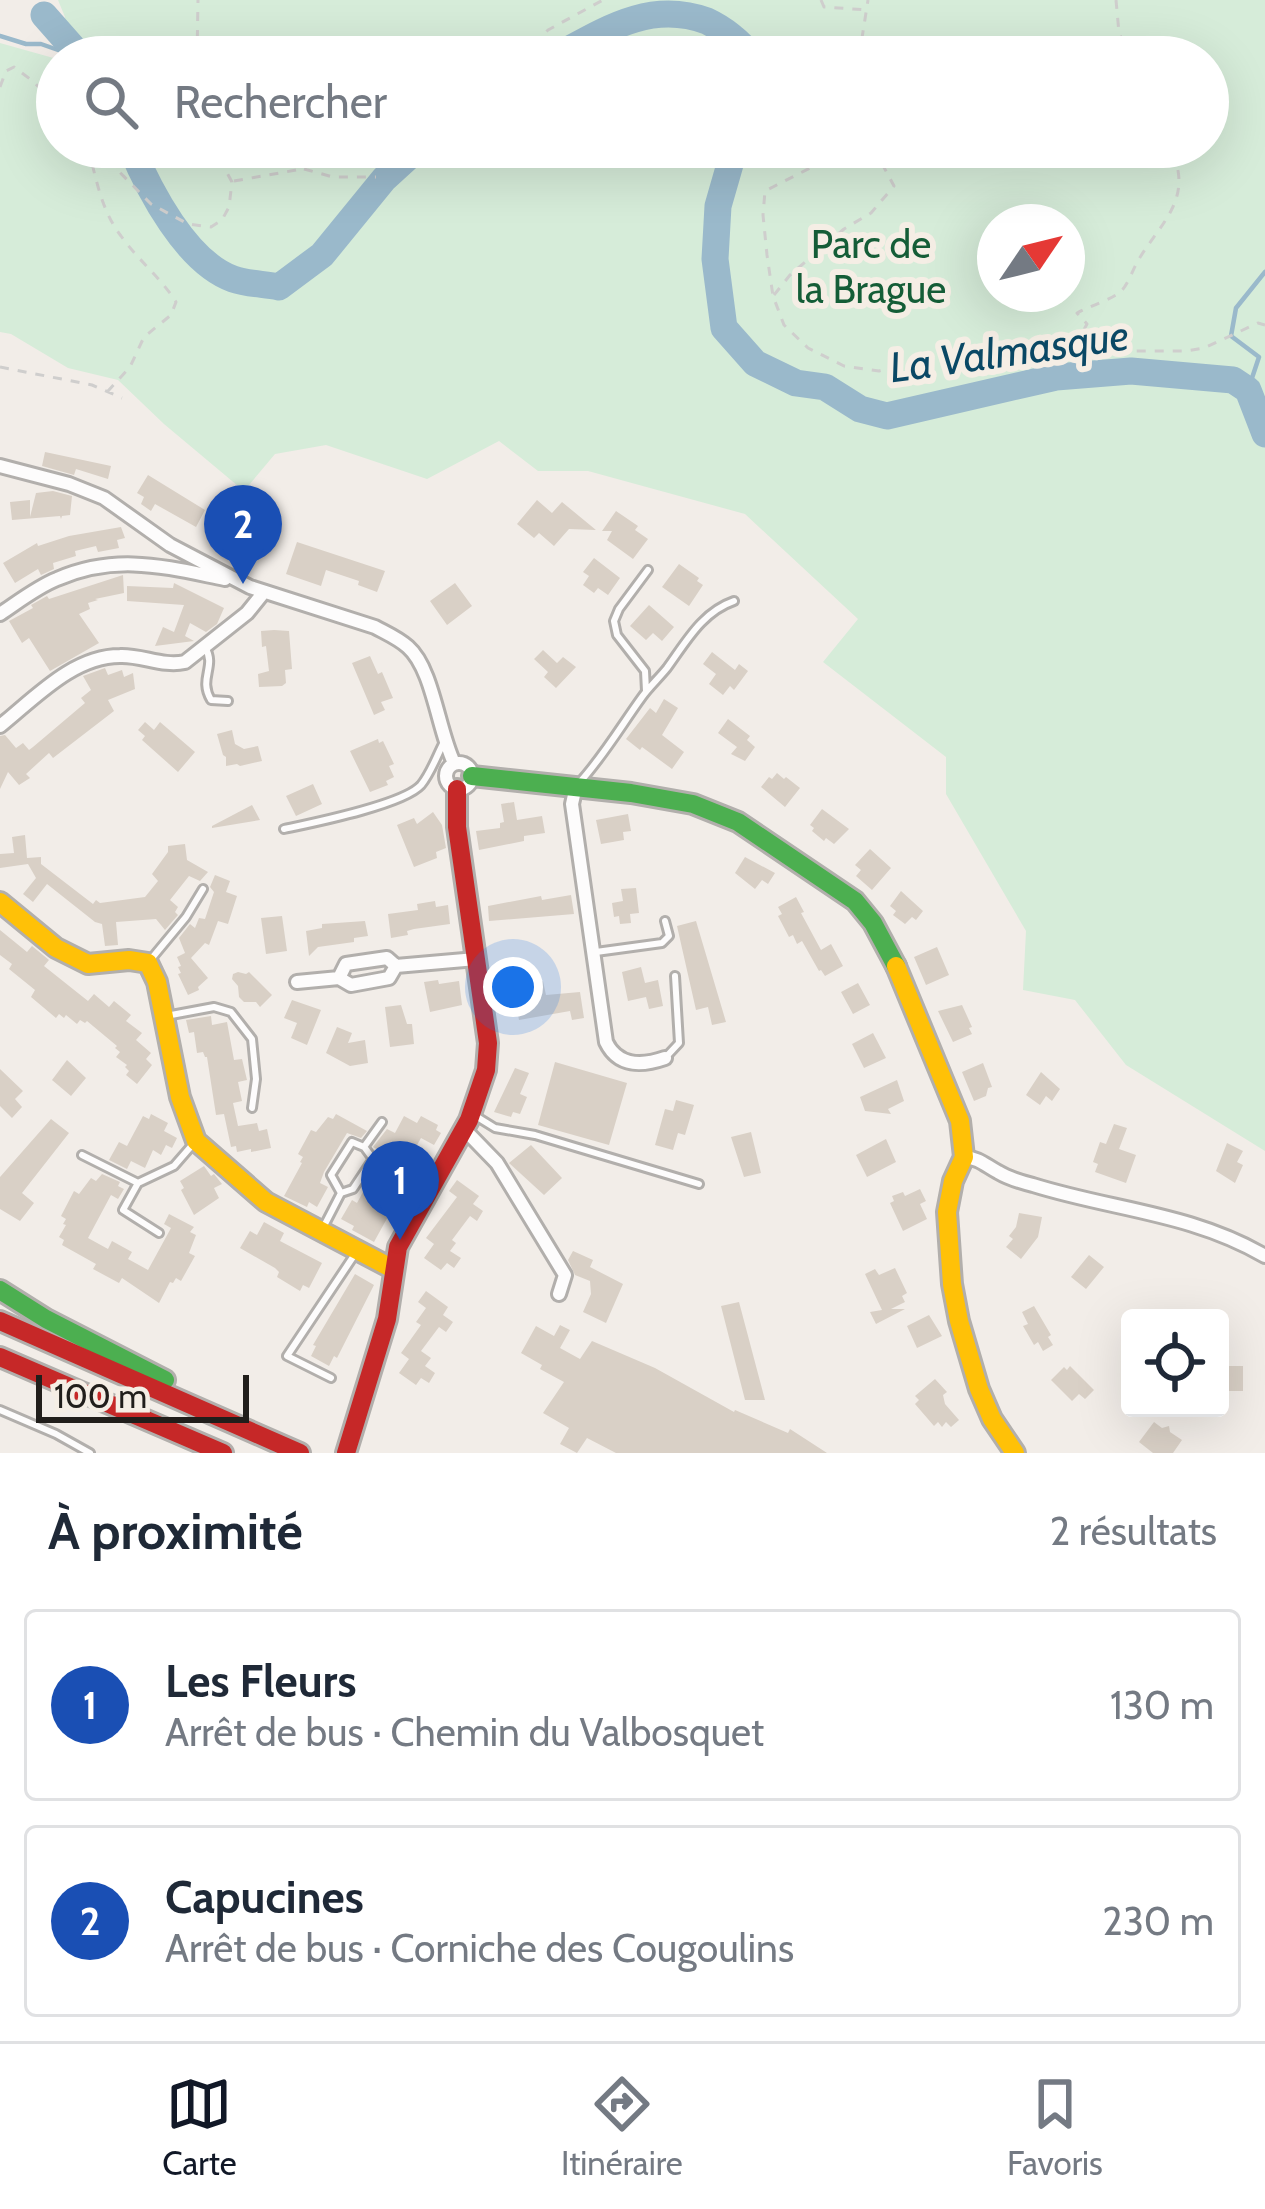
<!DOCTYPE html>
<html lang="fr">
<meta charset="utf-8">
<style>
body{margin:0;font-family:Cabin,sans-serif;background:#f2f2f3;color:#1f2937}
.controls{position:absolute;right:36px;bottom:36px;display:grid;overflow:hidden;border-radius:12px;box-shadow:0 12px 48px #0002}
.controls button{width:108px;height:108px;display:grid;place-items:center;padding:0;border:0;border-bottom:3px solid #e0e1e3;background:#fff;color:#1f2937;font:60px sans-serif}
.compass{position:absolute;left:977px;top:204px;width:108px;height:108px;border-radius:50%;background:#fff;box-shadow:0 12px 48px #0002;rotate:55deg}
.scale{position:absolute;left:36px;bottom:30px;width:213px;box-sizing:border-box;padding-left:12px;border:6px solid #211e1b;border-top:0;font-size:33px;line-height:42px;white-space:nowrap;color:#211e1b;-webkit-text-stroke:9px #f5eee5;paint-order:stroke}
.you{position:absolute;left:513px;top:987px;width:42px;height:42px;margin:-30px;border:9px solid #fff;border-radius:50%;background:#1a73e8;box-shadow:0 0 0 18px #1a73e833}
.badge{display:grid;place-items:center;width:78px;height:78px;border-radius:50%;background:#111827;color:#fff;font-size:39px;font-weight:700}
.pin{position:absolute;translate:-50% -99px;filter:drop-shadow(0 3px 6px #0008)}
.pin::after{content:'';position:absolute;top:63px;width:42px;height:36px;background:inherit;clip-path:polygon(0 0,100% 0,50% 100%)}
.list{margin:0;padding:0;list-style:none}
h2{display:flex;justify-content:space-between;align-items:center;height:156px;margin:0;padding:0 48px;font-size:51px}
h2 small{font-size:39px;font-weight:400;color:#747a83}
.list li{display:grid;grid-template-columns:78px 1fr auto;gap:36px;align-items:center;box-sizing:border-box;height:192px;margin:0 24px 24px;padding:0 24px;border:3px solid #e0e1e3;border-radius:12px}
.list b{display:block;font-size:45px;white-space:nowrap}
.list p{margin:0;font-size:39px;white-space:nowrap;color:#747a83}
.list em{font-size:39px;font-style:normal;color:#747a83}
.icon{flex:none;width:66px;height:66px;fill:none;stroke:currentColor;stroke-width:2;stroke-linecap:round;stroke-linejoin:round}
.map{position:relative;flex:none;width:1265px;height:1453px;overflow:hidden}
.search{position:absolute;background:#fff;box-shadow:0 12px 48px #0002;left:36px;right:36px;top:36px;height:132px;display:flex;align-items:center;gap:30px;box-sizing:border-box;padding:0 42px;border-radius:66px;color:#747a83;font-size:45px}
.sheet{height:588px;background:#fff}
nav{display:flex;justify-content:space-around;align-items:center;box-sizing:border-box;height:168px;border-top:3px solid #e0e1e3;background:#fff;font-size:33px;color:#747a83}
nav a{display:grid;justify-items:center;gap:6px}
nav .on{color:#111827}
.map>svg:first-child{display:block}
</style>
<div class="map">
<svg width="1265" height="1453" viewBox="0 0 1265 1453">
<rect width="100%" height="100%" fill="#f2ede8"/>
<path fill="#d6ecd9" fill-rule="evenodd" d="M58,0h1207v1151l-139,-86 -51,-65 -52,-10 3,-59 -80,-137v-37l-123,-95 35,-43 -113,-105 -157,-43h-50l-39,-30 -72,38 -101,-34 -51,9 -31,37 -80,-67 -46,-44 -50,-12 -57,-34 -11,-2v-289l57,16v88h1151v-90h-1124l-21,-36 2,-4zM1067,222v72h-72v-72z"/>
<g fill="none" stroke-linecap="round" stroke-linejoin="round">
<path stroke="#9ab9cb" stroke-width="4.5" d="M0,36l26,8h15l37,13
M1248,390l11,-33 -28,-21 5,-28 29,-36"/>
<path stroke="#9ab9cb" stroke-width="27" d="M44,15l37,42
M555,57c50,-27 95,-57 152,-36 19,9 32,20 45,36
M131,147c18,43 55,115 102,132 14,5 32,5 46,8l43,-32 62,-76 35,-32
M735,147l-17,59 -3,53 9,69 31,35 41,20 29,4 35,22 27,7 169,-39 75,-6 102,9 15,10 17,44"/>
</g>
<path fill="#d9d0c6" d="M45,452l66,14 -3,13 -32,-10 -2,6 -32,-9z
M148,475l57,35 -9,17 -41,-23 -4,7 -10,-7 3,-7 -7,-4z
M53,491l19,5 -2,19 -8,1 -1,3 -1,-3 -48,4 -2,-18 20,-2v17l6,-24z
M537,500l15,13 10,-11 34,28 -27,-1 -15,17 -15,-13 -5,5 -17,-14z
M616,511l22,15 -3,4 13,9 -15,20 -26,-19 5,-9h-10z
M121,527l4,11 -8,2 2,8 -21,4 -2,-6 -21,5 1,5 -23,7 1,6 -13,6 -3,-6 -23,14 -12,-20 34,-20 1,3 31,-10z
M297,542l88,29 -8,21 -19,-7 1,-4 -33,-11 -5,16 -35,-12z
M594,558l26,20 -12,17 -10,-7 -4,5 -11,-8 6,-9 -6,-4z
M679,564l20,14 -2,3 6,4 -14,21 -27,-19z
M123,575l1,18 -29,6 3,1 -10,3 2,6 -11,5 20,29 -49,28 -21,-33 -7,5 -13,-22 24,-13 -2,-3 16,-9 2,3z
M174,583l50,25 -7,16 -11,8 -16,-9 -5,13 9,5 -39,5 8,-19 11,5 10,-27 -57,-4v-15l46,2z
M455,583l17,23 -25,19 -17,-24z
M649,605l25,22 -12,14 -9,-8 -7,7 -16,-14z
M274,630l15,1 3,38 -7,1 1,13 -4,3 -23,1 -1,-13 11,-3 -3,-25 -4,1 -1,-16z
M543,650l14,13 6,-6 13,10 -20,21 -12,-11 4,-5 -14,-13z
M712,652l23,18 4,-6 9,7 -14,19 -4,-4 -7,9 -14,-11 7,-10 -13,-10z
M370,656l8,18 4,-2 11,26 -12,4 4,8 -11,5 -22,-52z
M105,668l3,7 14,-5 2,7 9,-4 2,16 -27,11 6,11 -61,47 -4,-5 -23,21 4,4 -11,7 -11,-13 -8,17v-53l5,-1 11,13 7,-5 6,7 4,-3 52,-44 -4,-5 10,-8 -8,-14z
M664,699l14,9 -16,27 22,17 -12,17 -30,-22 -2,3 -14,-11 24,-31 6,5z
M728,719l22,17 -3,4 8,7 -10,14 -14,-7 6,-7 -19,-14z
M145,722l9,8 6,-8 35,30 -17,20 -36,-32 3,-4 -7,-6z
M232,730l3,14 9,5 14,-3 4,15 -22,5 -3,-2 -11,2v-9l-3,-2 -6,-21z
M378,739l1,4 4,-2 11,23 -5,2 5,11 -8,4 2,4 -18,7 -20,-41z
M777,773l7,6 2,-2 14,11 -15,19 -24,-20 8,-10 3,2z
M313,784l9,20 -26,12 -10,-20z
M514,802l3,18 25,-4 3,17 -21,3v5l-45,9 -3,-19 24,-3v-5l4,-1 -3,-18z
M252,805l8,15 -48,8v-2z
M822,809l27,20 -15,15 -8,-6 -2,3 -12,-10 2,-3 -4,-3z
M433,812l9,13 4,23 -10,4 1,6 -23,9 -17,-42 17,-7 3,6z
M628,814l3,17 -8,1 1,8 -23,4 -5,-24z
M25,835l2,23 14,-1v7l52,40 3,-4 4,3 45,-6 13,-16 -6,-7 16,-22v-6l17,-2 2,16 21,12 -8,9 -11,-5 -19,24 8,7 -3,5 3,3 -13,15 -9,-11 -40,3 2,23 -13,1 -3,-22 -7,-2 -48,-38 -14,18 -10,-8 13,-16 -8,-14 -28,4v-14l14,-1 -2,-16z
M870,849l21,19 -19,22 -16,-14 5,-6 -6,-5z
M745,857l30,16 -7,11 -6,-4 -7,9 -20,-16z
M215,875l15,6 -4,11 11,4 -9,28 -10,-3 -9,24 -4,-2 -14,15 17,20 -10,9 1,3 -11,5 -10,-21 3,-1 -3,-6 3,-1 -4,-9 8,-4 -6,-15 11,-14 5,4 4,-10 6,1 9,-27 -4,-5z
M636,888l3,25 -9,1 1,9 -11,1 -1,-8 -5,1 -2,-14 11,-2 -2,-12z
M901,891l22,20 -7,9 -4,-3 -7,7 -12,-9 3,-4 -6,-5z
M571,895l3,19 -85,7 -1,-15 53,-10 1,4z
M796,897l8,15 -3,1 20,37 10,-6 12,22 -18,10 -4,-6 -2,1 -17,-30 -5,3 -4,-9 -4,2 -11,-21 4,-2 -4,-7z
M435,901l1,6 12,-2 2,19 -36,5 -7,2 1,4 -17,3 -3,-24 30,-4 -1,-6z
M282,916l5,35 -21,3 -5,-36z
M365,921l3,15 -14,2v4l-36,5 -9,9 -3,-25 16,-3v-4z
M696,921l30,101 -14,3 -4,-18 -12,3 -19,-84z
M0,930l27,22 5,-6 17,14 -5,6 44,35 6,-7 15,13 5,-6 17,14 -5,6 16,12 -6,7 15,13 -5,6 6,6 -15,19 -11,-9 3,-4 -4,-4 2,-2 -11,-8 4,-5 -5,-4 2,-2 -30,-25 -2,2 -5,-3 -3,4 -11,-9 -2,3 -5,-4 -3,4 -25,-21 4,-7 -26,-21 3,-5 -12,-9z
M937,947l12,28 -23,10 -12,-28z
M641,967l4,16 13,-3 5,26 -14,3 -3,-12 -18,4 -6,-29z
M238,972l8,2 3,-2 23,23 -12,12 -4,-5h-12l-5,-5 -1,-11 -6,-7 1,-5z
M438,980l1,4 20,-3 3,24 -32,7 -6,-30z
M543,981l3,14 34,-3 4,26 -12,2 -2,-9 -51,9 -4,-20 17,-3 -2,-14z
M858,983l12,22 -17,9 -12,-22z
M292,1000l29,10 -14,35 -16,-7 6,-15 -13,-5z
M401,1005l6,19h5l2,20 -24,3 -5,-40z
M962,1005l10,22 -3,1 3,6 -19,8 -15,-31z
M211,1016l1,9 15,-3 7,38 8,-1 5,21 -9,2 4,19 -9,2 5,23 19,-3 2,8 8,-2 4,19 -20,4v-3l-14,3 -1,-6 -5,1 -7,-33 -8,1 -9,-58h-2l-2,-5 -6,1 -3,-21 -5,1 -3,-13z
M337,1027l15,6 -4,10 17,-3 3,23 -18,3 -24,-13z
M873,1033l13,25 -22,10 -12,-24z
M67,1060l19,18 -15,18 -19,-16z
M555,1062l72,21 -18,62 -71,-20z
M983,1063l9,24 -4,1 -2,8 -12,5 -12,-29z
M515,1068l14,5 -9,21 7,3 -7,17 -7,-2 -2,5 -17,-5z
M0,1069l23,22 -8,8 7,8 -10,11 -12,-12z
M1041,1072l19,17 -8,12 -6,-5 -6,9 -14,-10z
M897,1080l7,21 -16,8 3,5 -26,-3 -5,-14z
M676,1100l18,5 -9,30 -7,-2 -5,17 -18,-5 10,-36 8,2z
M151,1114l17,9 -4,8 13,7 -5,10 -6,-3 -5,10 -8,-5 -8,18 -14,-7 -4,8 -18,-9 10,-18 8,4 16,-30 6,3z
M336,1114l31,17 -6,7 -14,-5 -23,39 -4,11 8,4 -11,20 -8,-5 -2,5 -23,-11 18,-33 -2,-1 3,-5 -5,-3 13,-24 5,2 12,-15 5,2z
M404,1116l13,7 4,-7 17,9 -2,5 5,3 -7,12 -13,-7 -19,34 3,2 -3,6 5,2 -33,60 -22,-12 2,-4 -13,-7 11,-19 5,3 27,-50 -11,-6 14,-18 8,4z
M51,1119l18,14 -47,60 12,10 -14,18 -20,-12v-32z
M1114,1124l13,4 -8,21 17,6 -10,28 -31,-11 3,-8 -5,-2 7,-20 6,2z
M751,1132l10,41 -17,4 -13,-40z
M886,1139l10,23 -29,15 -11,-22z
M1227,1143l16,8 -6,11 6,3 -8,18 -19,-12z
M531,1145l31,33 -18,17 -35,-32z
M204,1166l7,10 3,-2 8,10 -8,4 5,10 -25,17 -13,-25 3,-2 -4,-7z
M102,1174l18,8 -2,4 6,3 -6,10 -7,-4 -23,43 20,11 4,-8 20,11 -4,7 20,11 23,-42 -7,-4 5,-10 25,13 -4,5 6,3 -7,18 6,3 -14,25 -5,-3 -3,5 -3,-1 -11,21 -37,-25 -3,5 -26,-14 3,-5 -34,-19 2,-5 -5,-3 7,-12 -3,-1 3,-5 -5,-3 13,-25 5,3 12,-16 5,3z
M457,1180l22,16 -6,8 10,7 -6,10 -7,-5 -18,24 4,3 -6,8 11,7 -7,10 -7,-5 -6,7 -17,-12 10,-14 -8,-6 31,-41 -8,-6z
M920,1189l6,12 -6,3 7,15 -24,12 -13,-28 4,-2 -2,-5 11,-4 2,4z
M1019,1213l23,4 -4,20 -17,22 -15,-12 7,-8 -4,-3 7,-9z
M264,1222l20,11 -4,8 42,22 -13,25 -6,-3 -3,6 -23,-14 2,-5 -4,-4 -35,-20 10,-17 7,4z
M573,1251l20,9 -3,7 33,17 -17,39 -23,-11 8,-18 -1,-13 -15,-6 -7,-15z
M1089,1255l15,12 -18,22 -15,-12z
M895,1268l12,25 -5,3 3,6 -14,7h14l-29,15 -6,-12 12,-2 -17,-36 10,-5 4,6z
M355,1274l19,11 -37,73 -3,-2 -5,10 -18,-10 5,-10 -3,-1z
M426,1291l22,16 -5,8 10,7 -7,10 -7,-5 -18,24 10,7 -6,8 10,7 -6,10 -8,-5 -5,7 -17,-12 10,-14 -8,-6 20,-28 -5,-3 10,-14 -8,-6z
M739,1302l26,98h-20l-24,-94z
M1034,1306l17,29 -3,2 5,8 -10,6 -5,-9 -4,3 -11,-19 5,-2 -6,-12z
M929,1315l13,21 -25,12 -10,-22z
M560,1325l10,5 -10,18 20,11 12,-18 63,27 79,44 1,-2 53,23 2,-4 37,24h-211l-29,-15 -10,15 -17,-9 9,-16 -26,-15 21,-31 -24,-13 2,-4 -21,-12 15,-27 18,10z
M1070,1366l24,24 -9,9 -6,-5 -7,7 -21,-21 13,-13 3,3z
M1224,1366h19v25h-19z
M935,1379l12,13 -4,3 2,9 14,16 -8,7 -5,-5 -4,5 -4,-5 -4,4 -19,-22 4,-4 -4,-4z
M1154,1422l8,6 7,-2 1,6 12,8 -9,13h-20l-14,-11z"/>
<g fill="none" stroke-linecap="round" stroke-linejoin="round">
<g stroke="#b2afac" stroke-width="12">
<path id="lane" d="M205,647c12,20 -7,31 6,53l17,1
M646,691l-1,-20 -28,-36 -3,-14 5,-12 29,-39
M579,783c24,-26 42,-57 63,-86 7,-10 17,-19 25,-29 19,-26 35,-56 67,-67
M284,829c28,-6 119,-24 137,-44 10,-12 16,-30 23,-43
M596,952l66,-9 7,-7 -4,-15
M152,958l34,-41 17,-28
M166,1016l48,-9 17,5 21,27 4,40 -4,29
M665,1058l14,-15 -4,-67
M474,1115l21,13 40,7 164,49
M82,1155l56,28 36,-17 20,-23
M138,1183l-15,27 36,23
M341,1193l12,-4 20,-30 -8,-11
M324,1226l17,-33 -10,-18 21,-33 12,5 18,-25
M331,1378l-44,-22 70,-105
M0,1410l56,24 34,19"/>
</g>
<g stroke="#b2afac" stroke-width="18">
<path id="street" d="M0,466l69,18 35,14 66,47 80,42 125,40c11,6 23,11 33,20 25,22 30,83 46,116
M0,614c18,-12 37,-27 57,-35 60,-26 108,-12 168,0
M0,726c35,-28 73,-70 120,-70 22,-1 43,11 65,6l62,-49 17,-21
M446 776a13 13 0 1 1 26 0a13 13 0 1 1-26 0Z
M576,786l-4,18 34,238c12,25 36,24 59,16
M396,966l-7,12 -38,7 -12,-7 7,-14 41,-6 9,8 80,-7
M297,982l42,-4
M464,1129l33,34 68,112 -6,19
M964,1157c15,1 21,8 34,15 10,6 23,10 35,13 80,25 158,28 232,71"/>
</g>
<g stroke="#b2afac" stroke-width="24">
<path id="fast" d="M472,776l159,17 62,11 45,18 117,79 18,22 23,43
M0,1290l46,29 119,61"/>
</g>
<g stroke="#b2afac" stroke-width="24">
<path id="slow" d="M0,902l56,46 32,16 41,-4 19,3 9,19 23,115 16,44 70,61 127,67
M896,966l64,155 4,36 -11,24 -6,31 5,72 7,37 20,68 13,30 23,34"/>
</g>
<g stroke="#b2afac" stroke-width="24">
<path id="jam" d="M0,1321l300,132
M0,1357l223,96
M346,1453l41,-134 11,-72 71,-127 17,-50 2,-27 -31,-216v-38"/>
</g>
<path stroke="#cfcecd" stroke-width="3" stroke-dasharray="9 9" stroke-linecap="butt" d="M821,0l3,7 43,3
M1116,0l3,33 12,24
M197,57l1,-57
M521,57l27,-27 55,-30
M859,57l9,-57
M0,87l6,-16 8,-4 20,15 23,25
M88,147c8,31 13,63 33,89 17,24 40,42 55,66l-5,13 -27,22 -14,30 -22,24
M95,147l56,57 37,20 23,3 11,-7 7,-13 3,-25 -19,-35
M838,147l-20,17 -53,27 -2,24 4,40 6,41 11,29 24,23 36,18 35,5 69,-18 28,10 64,-3 47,-9h99l18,-3 54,-25 7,2
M304,169l29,8h43
M234,181l68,-12 45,-22
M774,295l16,-20 54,-46 27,-16 23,-27 -21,-39
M1041,359l23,-18 17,-6 6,-11 -10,-11c11,-6 35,-14 43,-21 8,-6 13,-24 19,-33 23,-38 56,-61 31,-112
M0,367l92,18 30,13"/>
<use href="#lane" stroke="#fdfcfc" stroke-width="6"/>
<use href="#street" stroke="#fdfcfc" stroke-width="12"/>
<use href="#fast" stroke="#4caf50" stroke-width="18"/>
<use href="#slow" stroke="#ffc107" stroke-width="18"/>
<use href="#jam" stroke="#c62828" stroke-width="18"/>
</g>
<g text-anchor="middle" stroke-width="12" stroke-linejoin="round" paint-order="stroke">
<g font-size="39" fill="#145d37" stroke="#f5eee5">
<text x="871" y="258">Parc de<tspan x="871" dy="45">la Brague</tspan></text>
</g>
<g font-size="42" font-style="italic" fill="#0a4865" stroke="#f5eee5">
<text transform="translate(1009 351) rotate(-8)" y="15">La Valmasque</text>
</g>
</g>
</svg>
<div class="controls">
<button><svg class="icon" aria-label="locate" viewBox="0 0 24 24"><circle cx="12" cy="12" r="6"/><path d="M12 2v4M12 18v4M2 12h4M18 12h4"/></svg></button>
</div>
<svg class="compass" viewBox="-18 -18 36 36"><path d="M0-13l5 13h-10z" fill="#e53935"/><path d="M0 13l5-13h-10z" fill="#747a83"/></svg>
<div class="scale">100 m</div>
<div class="you"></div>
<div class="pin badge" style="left:400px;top:1240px;background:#1a4fb4">1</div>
<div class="pin badge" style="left:243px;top:584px;background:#1a4fb4">2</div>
<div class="search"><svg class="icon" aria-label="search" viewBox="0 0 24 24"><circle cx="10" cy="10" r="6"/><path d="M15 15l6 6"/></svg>Rechercher</div>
</div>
<section class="sheet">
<h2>À proximité<small>2 résultats</small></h2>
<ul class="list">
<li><span class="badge" style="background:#1a4fb4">1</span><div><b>Les Fleurs</b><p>Arrêt de bus · Chemin du Valbosquet</p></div><em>130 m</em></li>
<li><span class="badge" style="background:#1a4fb4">2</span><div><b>Capucines</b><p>Arrêt de bus · Corniche des Cougoulins</p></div><em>230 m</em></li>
</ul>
</section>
<nav>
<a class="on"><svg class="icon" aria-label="map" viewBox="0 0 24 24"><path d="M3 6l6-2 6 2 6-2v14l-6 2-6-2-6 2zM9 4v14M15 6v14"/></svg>Carte</a>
<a><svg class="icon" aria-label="directions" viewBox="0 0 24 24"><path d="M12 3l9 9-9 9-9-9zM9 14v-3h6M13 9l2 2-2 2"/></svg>Itinéraire</a>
<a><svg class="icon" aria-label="saved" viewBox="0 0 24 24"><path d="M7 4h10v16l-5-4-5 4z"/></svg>Favoris</a>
</nav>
